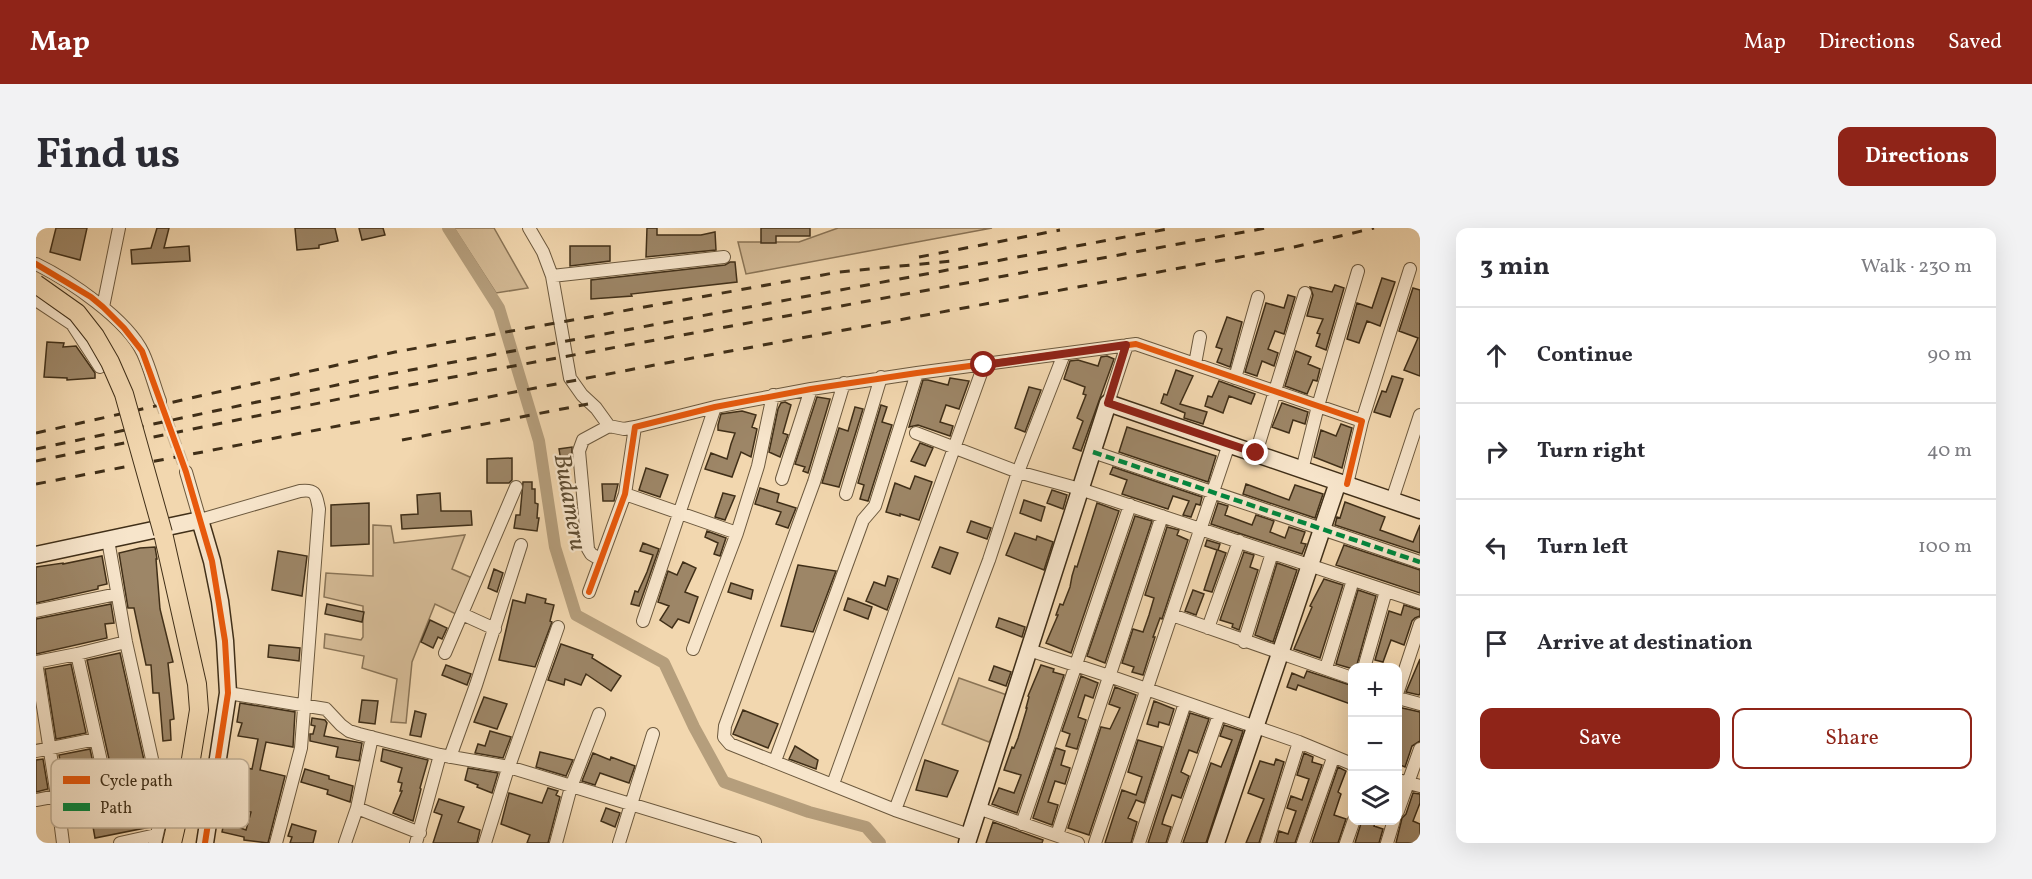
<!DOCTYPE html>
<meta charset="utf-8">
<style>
body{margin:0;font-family:Vollkorn,serif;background:#f2f2f3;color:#2b2b33}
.controls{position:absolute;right:18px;bottom:18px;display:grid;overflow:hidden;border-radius:12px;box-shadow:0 6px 24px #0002}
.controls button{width:54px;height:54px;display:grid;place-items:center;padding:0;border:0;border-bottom:2px solid #e1e1e2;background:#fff;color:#2b2b33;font:30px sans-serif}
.stop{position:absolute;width:18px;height:18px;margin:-14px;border:4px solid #8f2418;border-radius:50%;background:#fff}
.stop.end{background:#8f2418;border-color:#fff;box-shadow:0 2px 6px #0008}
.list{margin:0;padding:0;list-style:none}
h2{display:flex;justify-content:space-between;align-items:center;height:78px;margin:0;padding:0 24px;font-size:26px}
h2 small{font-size:20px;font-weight:400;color:#7c7c81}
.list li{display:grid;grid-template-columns:39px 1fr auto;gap:18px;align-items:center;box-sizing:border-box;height:96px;padding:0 24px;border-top:2px solid #e1e1e2}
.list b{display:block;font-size:22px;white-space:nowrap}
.list em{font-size:20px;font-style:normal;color:#7c7c81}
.actions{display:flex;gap:12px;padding:18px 24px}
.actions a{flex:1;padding:14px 0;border:2px solid #8f2418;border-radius:12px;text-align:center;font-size:21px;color:#8f2418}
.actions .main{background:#8f2418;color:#fff}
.icon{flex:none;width:33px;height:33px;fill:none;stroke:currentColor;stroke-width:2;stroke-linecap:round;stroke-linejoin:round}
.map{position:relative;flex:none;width:1384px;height:615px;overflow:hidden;border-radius:12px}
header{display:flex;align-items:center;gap:36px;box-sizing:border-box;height:84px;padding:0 30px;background:#8f2418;color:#fff}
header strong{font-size:28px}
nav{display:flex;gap:33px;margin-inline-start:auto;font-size:21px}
.intro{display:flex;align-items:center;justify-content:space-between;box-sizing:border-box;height:144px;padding:0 36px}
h1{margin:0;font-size:42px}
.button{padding:15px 27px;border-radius:12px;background:#8f2418;color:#fff;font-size:21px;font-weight:700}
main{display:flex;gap:36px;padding:0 36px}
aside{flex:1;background:#fff;border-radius:12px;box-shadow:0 6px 24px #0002}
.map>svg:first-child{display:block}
</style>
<header>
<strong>Map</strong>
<nav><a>Map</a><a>Directions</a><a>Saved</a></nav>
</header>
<div class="intro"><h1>Find us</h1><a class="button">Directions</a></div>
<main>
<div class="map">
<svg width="1384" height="615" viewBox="0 0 1384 615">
<rect width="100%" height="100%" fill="#f2d7af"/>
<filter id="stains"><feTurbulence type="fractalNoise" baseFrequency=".00333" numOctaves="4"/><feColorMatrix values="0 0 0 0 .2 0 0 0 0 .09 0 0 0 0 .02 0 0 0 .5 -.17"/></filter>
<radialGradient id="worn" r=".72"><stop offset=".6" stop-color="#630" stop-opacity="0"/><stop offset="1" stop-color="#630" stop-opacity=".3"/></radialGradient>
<path fill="#d4ba95" stroke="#8a7456" stroke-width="1.5" d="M418,0h40l34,60 -32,5z
M802,0h154l-246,46 -8,-32h61z
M337,297l18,1 3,17 71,-8 -13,34 20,9 -14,37 -23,-11 -23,58 -6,61 -15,-1 6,-43 -35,-11 2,-12 -40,-8 1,-14 36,6 2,-3v-31l-39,-9 2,-24 47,3z
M923,450l48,17 -11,36 -7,11 -47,-18z"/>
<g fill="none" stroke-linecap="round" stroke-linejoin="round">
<path stroke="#b59e7c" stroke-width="12" d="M412,0l51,80 40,133 16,106 21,68 88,48 30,64 30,55 85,30 57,15 14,16"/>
</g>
<path fill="#9d8667" stroke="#402f18" stroke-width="1.5" d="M20,0h31l-7,32 -30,-8z
M121,0h12l-5,20 25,-2 1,15 -58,3 -1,-14 20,-2z
M259,0h40l3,13 -19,4v3l-22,2z
M323,0h24l2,7 -23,5z
M611,0h10v7h44l14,-3 1,18 -70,7z
M725,0h49v8h-34v7h-15z
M534,18h40v15l-40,5z
M694,34h5l2,20 -106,12 1,2 -41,3v-19l134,-15z
M1346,50l13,4 -15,44 -13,-5 -8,22 -12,-4 10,-36 15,5z
M1299,57l9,3 -18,62 -10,-4 4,-12 -3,-1 6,-14 -16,-3 6,-21 -3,-8 22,5z
M1377,60l7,2v86l-16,-6 14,-32 -19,-7z
M1252,67l7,2 -11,37 -9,-3 -7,18 10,4 -4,13 -12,-5 -5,15 -12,-4 21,-69 18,5z
M1191,89l15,5 -12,45 -13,-5 5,-13 -6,-2z
M11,114l17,1 -1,4 13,-1 19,27v5l-28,2v-2l-23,-1z
M1260,123l15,6 -3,7 12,5 -3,12 -4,-1 -6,14 -22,-8z
M1071,128l7,3 -33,92 -8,-3 10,-27 -6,-3 9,-23 -3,-1 2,-7 -21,-8 6,-18 8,-1 20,6 3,-9z
M1140,142l17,6 -13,28 27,8 -4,12 -19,-6 1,-5 -24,-10 3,-9 3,1z
M1356,148l11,3 -13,38 -16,-5 8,-21 4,1z
M914,150l19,3 -10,28 -13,-4 -6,17 13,4 -3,10 -32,-11 -9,2 14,-47h5l20,5z
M1183,153l36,13 -4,10 -22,-8 -6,17 -18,-7 3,-10 4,1z
M993,159l12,3 -16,42 -10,-4z
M781,169l13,2 -22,74 -5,-2 2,-4 -10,-3z
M749,174l6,3 -8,28 5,2 -8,22 -11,-5 9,-43 3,-6z
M1246,175l26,9 -3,12 -12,-4 -4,13 -17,-6z
M845,177l6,2 -5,15 10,3 -24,76 -8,-2 4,-14 -6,-2z
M819,179l8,2 -24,78 -17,-4 17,-55 9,3z
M706,183l14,4 -4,12 5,2 -6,28 -10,-5 -9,25 -27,-8 6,-16 16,6 4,-15 4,-11 -17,-3v-5l3,-11z
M1305,196l11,4 -10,40 -28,-11 7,-27 15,6z
M1091,199l89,29 -8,26 -89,-30z
M884,215l13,5 -8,18 -14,-5z
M536,219v19l-10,1 -3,-18z
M476,230v22l-3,3h-22v-24z
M1077,239l89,30 -2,8 -4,-1 -5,13 -8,-2 6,-14 -16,-5 -5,13 -46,-15 5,-14 -17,-6z
M610,240l22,7 -8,22 -21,-7z
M879,248l17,6 -13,38 -19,-6v2l-14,-4 9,-29 15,6z
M487,254h9v7h3v14l3,1 -1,14h2l-2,13 -23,-3 2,-13h4z
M566,256h16l-4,17h-11z
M1210,256l43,16 6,-15 28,9 -8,24 -72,-24z
M724,260l19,6 -2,8 19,6 -8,20 -12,-4 5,-12 -26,-8z
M1016,262l15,5 -4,14 -16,-6z
M404,265l1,18h30l1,14 -70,4 -1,-14 17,-1 -1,-19z
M687,265l12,3 -10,24 -10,-3z
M988,272l21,7 -4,14 -21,-8z
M1309,274l40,15 -5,13 33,12 7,-17v28l-85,-28 2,-8 3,1z
M333,275v41l-38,2v-41z
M1061,275l22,8 -48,142 -25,-10 12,-28h-2l4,-11 3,1 7,-18 2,-11 3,-10 2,1z
M1182,275l10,3 -3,9 27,10 4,-10 18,6 -4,11 15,6 4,-11 16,5 -4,11 5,1 -4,10 -91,-30z
M1099,288l17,5 -47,142 -18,-7z
M935,293l20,7 -4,11 -20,-7z
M1131,299l12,3 -2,5 11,5 -26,79 -2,-1 -7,19h2l-12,38 -11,-3 2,-5 -12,-4 11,-34 10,3 6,-17 5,-17 -9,-3z
M671,303l19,7 -6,18 -6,-2 4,-11 -13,-6z
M979,305l21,7 1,-4 16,6 -9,28 -38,-15z
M1171,312l13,4 -2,6 8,3 -14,39 -8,-2 13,-40 -12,-4z
M607,315l16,6 -20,57 -8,-2 4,-13 3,1 9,-20 6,-17 -13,-4z
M1308,317l76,25v23l-84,-28z
M119,319l2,12h-1l4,50 13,53 -5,1 6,56 -4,1 1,20 -8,1 -4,-48h-6l-2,-28h-5l-12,-57h-6l-9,-55 21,-5z
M904,319l18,6 -8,21 -18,-7z
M242,323l29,5 -5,40 -30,-6z
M1208,324l10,3 -4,12 8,3 -19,60 -7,-3 1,-3 -13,-4z
M66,328l5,28 -9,2v3l-62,14v-36l27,-4v1z
M647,334l13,6 -11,24 13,5 -9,26 -11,-4 -6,9 -12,-8 9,-14 -11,-4 10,-31 9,4z
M1241,335l20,7 -24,72 -18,-7z
M762,337l38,6 -23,61 -32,-6z
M458,341l9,4 -6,19 -9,-4z
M852,348l10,3 -11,31 -21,-9 8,-19 11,4z
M1288,351l19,6 -23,73 -26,-9 18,-42 -2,-1z
M695,355l22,7 -2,9 -23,-7z
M1157,362l11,4 -8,21 -11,-4z
M1322,362l18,6 -20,72h-3v1l-17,-5z
M491,366l19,5 -1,4 9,2 -4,16 2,1 -17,45 -36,-7 14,-60 12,3z
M812,370l24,9 -4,12 -24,-9z
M75,376l3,19 -9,1 2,14 -71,16v-35z
M291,376l37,8 -2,10 -37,-8z
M1368,377l16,5v6l-5,2 -3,3 -8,24 -13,-5 -8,22 -8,-2 14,-49 12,4z
M963,390l26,9 -3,10 -26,-10z
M394,392l17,8 -5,11 -4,-2 -5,11 -12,-6z
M525,416l32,11 -1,3 29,18 -10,15 -25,-17 -5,11 -16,-6 -1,6 -16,-5z
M233,417l31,3 -1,13 -31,-4z
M84,425l32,143v24l-2,7 -55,11 -3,-17 -15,3 -1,-2 -4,1 -13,-68 31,-6 11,50 6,6 8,-2 2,-8 -30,-135z
M1384,431v34l-1,2 -13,-3z
M35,436l15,69 -30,6 -11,-70z
M410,437l25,9 -4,11 -25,-10z
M1005,437l13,4 -1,3 11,3 -47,138 -25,-9 7,-16 15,5 7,-18 -17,-5 8,-23 2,1 4,-10 9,-30h-1l3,-11 -1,-1z
M958,438l17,6 -5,14 -17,-6z
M1271,443l46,15v19l-55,-20 -2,5 -9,-3 5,-14 12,5z
M1045,448l17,7 -5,15 -8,-3 -7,22 8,3 -9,29 -11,-3 4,-12 -8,-3z
M1079,459l21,8 -47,140 -21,-7 33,-101 9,2 10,-21 -11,-4z
M448,469l23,7 -10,25 -23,-7z
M326,472l16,1 -3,23 -16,-2z
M1118,473l20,8 -5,16 -10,-3 -1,5 -11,-3z
M204,475l55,9 -2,35 -27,-5 -6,28 25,6 -17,67 -24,-3v-3l-22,-5 2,-10 22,8 5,-18 -23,-5 9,-41 15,3 6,-30 -20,-3 4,-13 -5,-1z
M1362,479l22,5v29l-8,5 -7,21 -7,-3v-41l3,-10 -3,-1z
M707,482l35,14 -10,24 -35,-14z
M379,483l11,3 -5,23 -11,-2z
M1154,485l19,6 -12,34 -8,-3 -8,22 8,4 -8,22 -9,-3 -8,22 -2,7 9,3 -5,16h-18z
M276,490l13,2 2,3 -3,13 38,7 -3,18 -23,-4 2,-10 -28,-6v-7h3l2,-8 -4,-1z
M1188,497l19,6 -37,112h-23l28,-80 10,4 11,-27 -12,-4z
M454,503l21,6 -8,21 -28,-5 3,-9 7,2z
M1102,512l24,7 -18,56 -8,-3 -8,18 9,4 -6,21h-26l17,-53 14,5 6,-18 -14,-5z
M759,518l23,14 -2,9 -27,-10z
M1020,520l9,3 -4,14 9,3 -5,16 -10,-3 -7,21 10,3 -6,20 -19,-7z
M347,521l45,11 -8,28 1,1 -8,32 -20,-8 9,-22h-2l2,-8 -4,-1 4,-14 -21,-7z
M504,524l33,8 -7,16 -30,-9z
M557,525l17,7 1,-3 24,9 -6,17 -29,-10 -5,12 -13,-4z
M1268,525l9,4 -1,5 10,3 -27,78h-19l3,-12 9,3 8,-23 -9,-3 4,-12 11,4 7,-21 -12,-4z
M7,531l5,30 -12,3v-32z
M1240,531l8,3 -25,81h-13l18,-44 -16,-6 12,-32 14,4z
M889,532l33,11 -11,26 -31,-7z
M1302,539l8,4 -8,21 3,2 -7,21 12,4 -8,24h-26z
M432,540l30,5 -6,20 -15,-6 1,-2 -13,-5z
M269,541l24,7v3l24,7 -3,16 -23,-8 1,-4 -27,-8z
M512,560l10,3 -2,4 4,2 -12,46h-21l3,-8 -29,-11 8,-31 33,10z
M1377,565l7,1v9l-7,18 7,3v19h-24l6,-25 4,-4z
M403,571l25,8 -6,15 22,8 -3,13h-44l9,-28 -8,-3z
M570,580l14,5 -5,14 -14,-6z
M1326,592h15l-3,6 9,3 -4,14h-24z
M957,594l50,18 -1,3h-56z
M256,596l24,7 -3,12h-23l2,-6 -4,-1z"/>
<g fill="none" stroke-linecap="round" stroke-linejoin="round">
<path stroke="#ceb591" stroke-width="12" stroke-dasharray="12 6" stroke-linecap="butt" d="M124,173l26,71"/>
<g stroke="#6c593e" stroke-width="14">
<path id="street" d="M493,0l14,24 9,24 18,102 12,17 14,13 13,18 15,3 11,-2
M0,36c33,16 91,55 107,89 7,15 11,32 17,48
M516,48l172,-19
M0,72l36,24 28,43
M67,79l16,-79
M1159,136l5,-27
M1199,150l23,-81
M808,155l-30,99 -89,244 -1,11 6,7 165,66 74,25
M1072,175l19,-58
M1326,193l48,-152
M880,205l102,39 62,17 340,113
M1057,224l327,110
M1220,225l49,-160
M1266,242l16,-64 40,-135
M150,244l14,48 100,-29c17,-2 16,4 19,18l-18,239 -25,95
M746,251l29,-90
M589,266l112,39 21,-67 15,-71
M810,266l35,-117
M1356,272l28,-85
M72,312l18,102 34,153v26l-5,22
M565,332l-10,-6 -3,-5 -9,-98 4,-11 26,-14
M553,364l36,-98 10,-67 80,-20 96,-18 106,-16 219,-29 226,77 -15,63
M0,383l81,-17
M426,386l33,15
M1136,387l180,63
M607,393l72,-214
M1172,400l31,-87
M1208,414l28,-89
M657,421l44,-116
M993,422l80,26 190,66 53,22
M409,425l71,-166
M0,434l21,134
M0,434l41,-8
M1290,440l27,-88
M1328,440l22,-77
M1362,463l22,-67
M192,465l98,16 15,16 8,6 10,3 81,21 69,12 246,75
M1362,470l22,6
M0,523l60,-12
M414,529l26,-72 45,-140
M739,533l88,-241 12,-14 42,-133
M1362,552l22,6
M797,556l151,-419
M73,569l-32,-143 49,-12
M0,572l21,-4 6,47
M321,580l63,25
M942,580l100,35
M859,582l94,-250 29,-88 46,-118
M1362,583l22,-62
M986,596l108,-319
M1021,607l105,-319
M84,615l36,-8
M309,615l12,-35 15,-71
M380,615l24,-88
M449,615l21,-68 52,-148
M520,615l15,-56 28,-73
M583,615l34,-109
M1059,615l134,-399
M1103,615l46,-140
M1138,615l45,-128
M1231,615l32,-101
M1267,615l30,-85
M1310,615l8,-23
M1351,615l7,-23"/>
</g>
<g stroke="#402f18" stroke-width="19">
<path id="secondary" d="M0,327l164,-35 12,41 8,40 5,40 3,52 -23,150
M931,615l141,-440 312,107
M1180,615l122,-361"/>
</g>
<g stroke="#402f18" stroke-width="20">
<path id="primary" d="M127,305l34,151 2,26 -9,55 -18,78"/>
</g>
<use href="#street" stroke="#f7e5cb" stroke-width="12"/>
<use href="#secondary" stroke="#f7e5cb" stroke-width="16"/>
<use href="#primary" stroke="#f2d7af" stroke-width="18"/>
<path stroke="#402f18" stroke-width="3" stroke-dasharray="10 10" stroke-linecap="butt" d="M883,29l141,-27
M0,205l359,-81 444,-80 113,-11
M366,212l186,-36
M0,221l348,-74 789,-147
M0,233l352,-72 878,-161
M0,256l619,-119 639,-118 80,-19"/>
<g stroke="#402f18" stroke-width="20" stroke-linecap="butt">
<path id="primary-bridge" d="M0,56l41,29 18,23 15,26 14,32 39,139"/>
</g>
<use href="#primary-bridge" stroke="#f2d7af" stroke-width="18"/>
<path stroke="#00873e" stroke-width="4.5" stroke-dasharray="9 4.5" stroke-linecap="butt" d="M1057,224l327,110"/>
<g stroke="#f7e5cb" stroke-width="10">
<path id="cycleway" d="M0,36l55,33 12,10 21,21 18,23 44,121 26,89 13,80 3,52 -23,150
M553,364l36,-98 10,-67 80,-20 96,-18 106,-16 219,-29 226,77 -15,63"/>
</g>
<use href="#cycleway" stroke="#e8590c" stroke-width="6"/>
</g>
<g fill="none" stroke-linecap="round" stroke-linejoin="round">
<path stroke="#8f2418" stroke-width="8" d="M948,137l142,-20 -18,58 148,50"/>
</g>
<g text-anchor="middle" stroke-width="4.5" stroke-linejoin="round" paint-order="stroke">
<g font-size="24" font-style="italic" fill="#5d4b31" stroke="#f7e5cb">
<text transform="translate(535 274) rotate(80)" y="8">Budameru</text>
</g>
</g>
<rect x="15" y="531" width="198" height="69" rx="9" fill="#f7e5cb" stroke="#c0ae95" stroke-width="1.5"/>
<rect x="27" y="548" width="27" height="8" fill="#e8590c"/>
<rect x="27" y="575" width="27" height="8" fill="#00873e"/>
<g font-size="16" fill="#402f18">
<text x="64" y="558">Cycle path</text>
<text x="64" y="585">Path</text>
</g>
<rect width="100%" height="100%" filter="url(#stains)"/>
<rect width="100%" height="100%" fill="url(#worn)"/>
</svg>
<div class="controls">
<button>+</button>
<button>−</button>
<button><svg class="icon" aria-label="layers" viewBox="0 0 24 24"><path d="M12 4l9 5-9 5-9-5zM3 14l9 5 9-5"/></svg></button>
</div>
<div class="stop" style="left:948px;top:137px"></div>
<div class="stop end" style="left:1220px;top:225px"></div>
</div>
<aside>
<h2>3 min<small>Walk · 230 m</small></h2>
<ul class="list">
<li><svg class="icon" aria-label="ahead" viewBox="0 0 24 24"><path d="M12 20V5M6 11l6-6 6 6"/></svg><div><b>Continue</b></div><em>90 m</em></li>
<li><svg class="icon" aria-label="right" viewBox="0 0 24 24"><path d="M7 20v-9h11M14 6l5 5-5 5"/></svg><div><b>Turn right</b></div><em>40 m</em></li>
<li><svg class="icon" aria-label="left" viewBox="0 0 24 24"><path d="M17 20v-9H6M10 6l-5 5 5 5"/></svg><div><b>Turn left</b></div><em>100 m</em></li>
<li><svg class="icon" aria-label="arrive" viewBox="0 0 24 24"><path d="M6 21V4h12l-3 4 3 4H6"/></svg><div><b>Arrive at destination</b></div></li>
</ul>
<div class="actions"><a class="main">Save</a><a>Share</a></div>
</aside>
</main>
